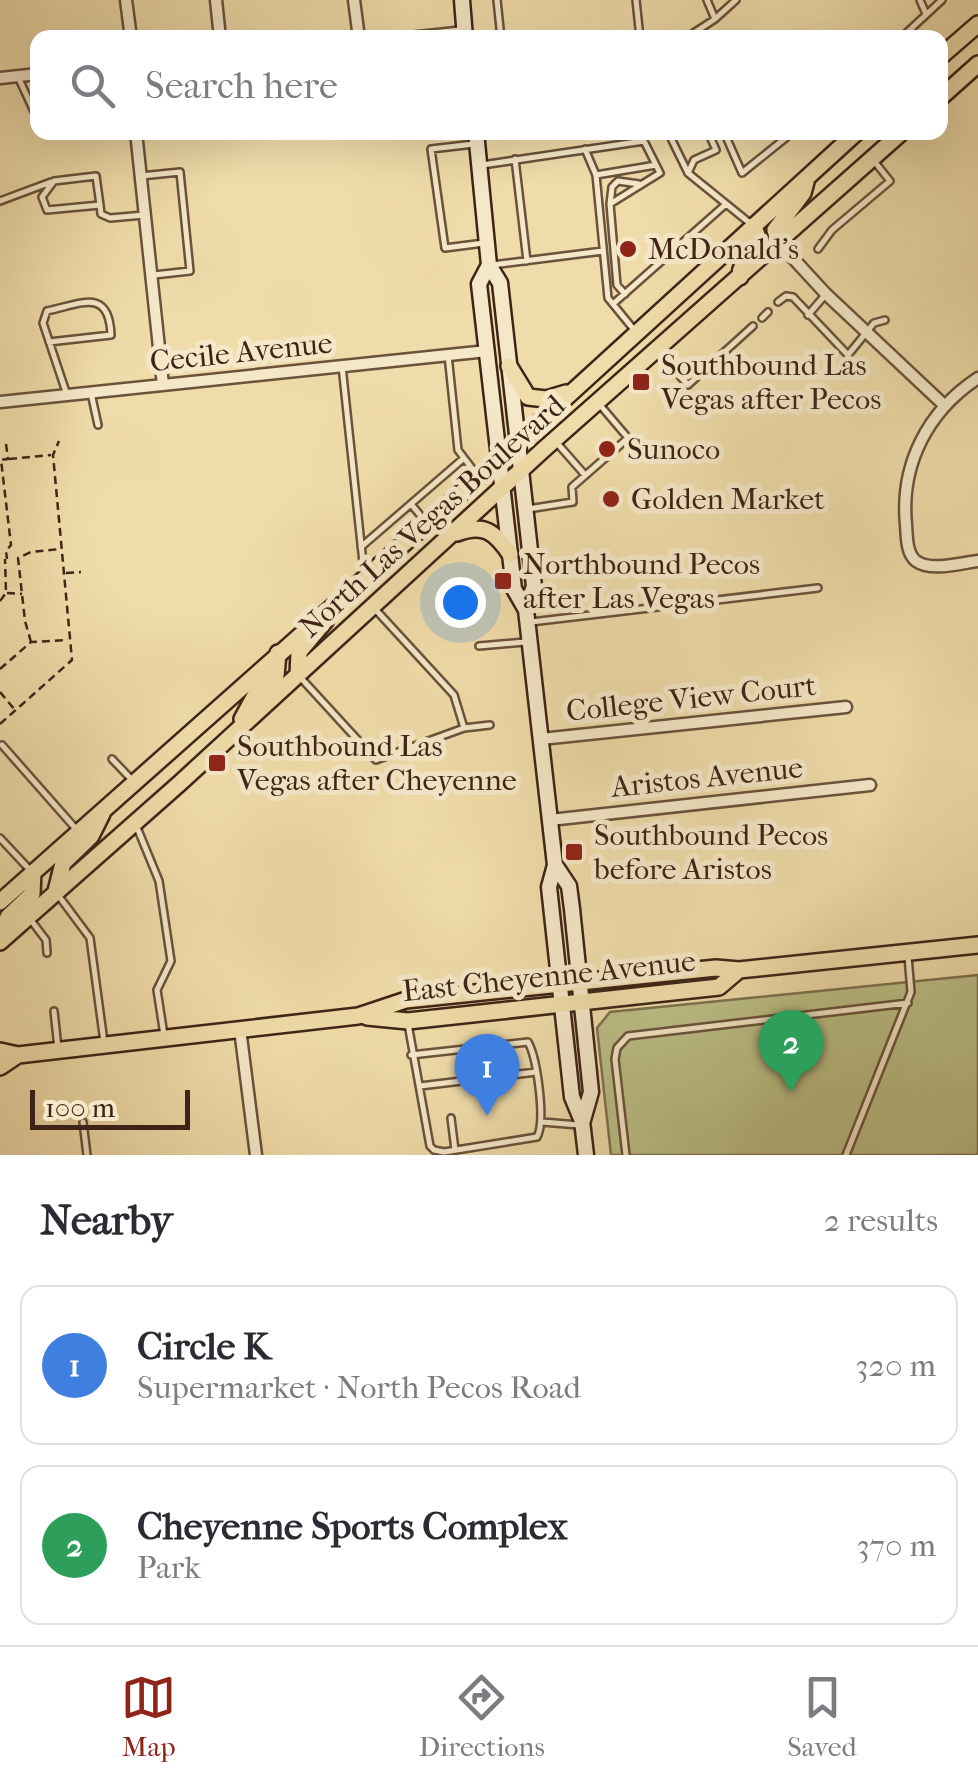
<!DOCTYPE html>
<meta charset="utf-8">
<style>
body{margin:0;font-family:"IM FELL French Canon",serif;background:#f7f7f7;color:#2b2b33}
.scale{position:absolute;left:30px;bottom:25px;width:160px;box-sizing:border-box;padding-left:10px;border:5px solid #3e2416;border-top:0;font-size:28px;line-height:35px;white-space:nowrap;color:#3e2416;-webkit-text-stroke:8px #f5e8c8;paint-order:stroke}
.you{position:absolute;left:460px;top:602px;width:35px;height:35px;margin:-25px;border:8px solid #fff;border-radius:50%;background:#1a73e8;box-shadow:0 0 0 15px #1a73e833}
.badge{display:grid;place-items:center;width:65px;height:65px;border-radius:50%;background:#8f2418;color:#fff;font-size:32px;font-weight:700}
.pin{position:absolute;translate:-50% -82px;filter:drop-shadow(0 2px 5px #0008)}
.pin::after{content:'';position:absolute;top:52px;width:35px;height:30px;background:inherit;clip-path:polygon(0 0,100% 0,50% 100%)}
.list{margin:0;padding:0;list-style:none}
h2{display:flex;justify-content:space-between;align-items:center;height:130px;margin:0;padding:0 40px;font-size:42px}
h2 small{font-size:32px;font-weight:400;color:#7c7c81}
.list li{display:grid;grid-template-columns:65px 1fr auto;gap:30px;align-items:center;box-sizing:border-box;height:160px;margin:0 20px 20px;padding:0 20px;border:2px solid #e1e1e2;border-radius:20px}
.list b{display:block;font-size:38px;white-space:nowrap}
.list p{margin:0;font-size:32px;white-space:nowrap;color:#7c7c81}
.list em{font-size:32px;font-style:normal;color:#7c7c81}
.icon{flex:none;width:55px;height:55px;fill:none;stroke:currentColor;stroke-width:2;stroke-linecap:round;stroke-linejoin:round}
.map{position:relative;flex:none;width:978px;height:1155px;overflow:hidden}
.search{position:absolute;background:#fff;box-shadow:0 10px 40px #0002;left:30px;right:30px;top:30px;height:110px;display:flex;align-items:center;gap:25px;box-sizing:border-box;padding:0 35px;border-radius:20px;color:#7c7c81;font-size:38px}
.sheet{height:490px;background:#fff}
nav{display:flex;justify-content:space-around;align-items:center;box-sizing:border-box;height:140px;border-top:2px solid #e1e1e2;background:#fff;font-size:28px;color:#7c7c81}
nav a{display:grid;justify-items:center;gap:5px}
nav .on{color:#8f2418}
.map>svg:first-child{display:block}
</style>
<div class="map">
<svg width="978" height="1155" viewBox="0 0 978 1155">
<rect width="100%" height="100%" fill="#f0dcaa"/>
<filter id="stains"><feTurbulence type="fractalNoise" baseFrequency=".002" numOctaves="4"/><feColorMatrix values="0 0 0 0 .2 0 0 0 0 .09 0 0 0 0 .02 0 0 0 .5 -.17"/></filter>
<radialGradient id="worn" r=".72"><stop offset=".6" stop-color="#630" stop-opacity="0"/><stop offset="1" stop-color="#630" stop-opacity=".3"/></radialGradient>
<path fill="#bcc087" stroke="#7d724e" stroke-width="2.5" d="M978,975v180h-367l-14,-127 13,-16z"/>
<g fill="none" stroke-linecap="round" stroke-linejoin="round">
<g stroke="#6a523b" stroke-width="10">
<path id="lane" d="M497,0l4,38
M636,0l4,38
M707,0l8,19
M920,0l6,14
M686,38l29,-19 21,-19
M901,38l41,-38
M19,79l19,41
M43,132h26
M668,132l20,41 63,51
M724,132l18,41 51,-41
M474,144l-43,5 14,99 39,-5
M585,149l11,26 60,-10
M515,159l12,102
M482,165l162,-24 16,32 -50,31 7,81 8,9
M688,173l6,-13 22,-10 -8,-18
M596,175l12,123 27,33
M141,176l39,-4 10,99 -36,4
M0,201l51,-19
M610,204l2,-17 6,-6 21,3
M100,205l-4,-29 -42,5 -12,16 5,13 53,-5 1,9 9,4 34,-3
M818,249l14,-19 58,-49 -16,-20
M492,265l111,-14
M778,302l8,-6 7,1 55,58 26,-32 11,-3
M613,304l113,-100
M808,315l18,-21
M762,318l6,-6
M49,342l62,-7c-2,-48 -30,-31 -64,-24l-4,12 24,72
M659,353l29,32 65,-59
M448,355l10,95 19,25
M342,366l22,206
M91,393l7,32
M557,443l28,32
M411,504l14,17
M528,509l45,-7 -1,-15 56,-49 -28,-33
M361,547l103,-89
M375,609l79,86 10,33
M531,622l287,-34
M479,646l46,-4
M300,677l76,83 88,-32 26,-3
M2,745l74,84
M112,759l21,22
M136,825l23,56 12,80 -14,29 7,45
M0,838l29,31
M58,895l32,43 14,104
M30,919l16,21 1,13
M54,1011l4,37
M408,1024l22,122 4,4 10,2 93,-15c9,-16 0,-79 -9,-95l-117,13
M420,1086l116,-14
M451,1118l4,32
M83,1122l4,33
M542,1122l37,3
M626,1155l-11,-96 2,-11 11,-12 280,-33
M846,1155l65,-163 -3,-36"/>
</g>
<g stroke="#6a523b" stroke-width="15">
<path id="street" d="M126,0l5,38
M216,0l4,38
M354,0l5,38
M409,38l56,-6
M0,78l38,-4
M136,132l27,253
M779,243l47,51 118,111
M978,378c-50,33 -78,86 -72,147 1,11 0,28 10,36 15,11 45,2 62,0
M0,402l487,-51
M541,739l305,-32
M550,820l320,-35
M240,1029l16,126"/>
</g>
<g stroke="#3e2416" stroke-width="19">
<path id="secondary" d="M462,0l3,38
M476,132l13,133 11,18 34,303 -8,24 29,255 -6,22 23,210 10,24 4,34
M489,265l-10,19 35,305 12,21
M555,865l14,21 3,23 19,183 -8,28"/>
</g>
<g stroke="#3e2416" stroke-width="20">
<path id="primary" d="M940,57l38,-33
M940,98l38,-34
M779,243l-4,-13 28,-37 3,-11
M740,277c-1,-21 27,-31 13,-51
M509,366l19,31 18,2 20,-6
M457,533c27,-10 38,-1 53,21
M298,675l1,-23 27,-32
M242,719l12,-22 22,-21 2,-23
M56,891l7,-28 28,-27 11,-22
M0,902l479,-425 378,-345
M0,938l8,-21 24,-23 1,-22
M0,942l180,-159 363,-333 359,-318
M367,1017l41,4 311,-34 20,-17
M0,1051l18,4 340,-39 48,-16 310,-32 23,2 239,-25
M0,1067l18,-12"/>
</g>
<path stroke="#3e2416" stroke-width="2.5" stroke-dasharray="8 5" stroke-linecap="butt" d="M6,444l2,15 -7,1 10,85 -5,6 1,8
M9,459l42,-4
M66,573l15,-1
M7,593l15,1
M0,601l6,-8 -1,-34
M31,642l-6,-21 -7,-63 13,-6 29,-3
M0,669l31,-27 37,-2
M0,692l15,18
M0,724l72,-64 -19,-205 6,-14"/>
<use href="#lane" stroke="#f5e8c8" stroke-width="5"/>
<use href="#street" stroke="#f5e8c8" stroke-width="10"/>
<use href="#secondary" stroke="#f5e8c8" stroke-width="14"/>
<use href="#primary" stroke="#f0dcaa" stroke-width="15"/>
</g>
<g fill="#8f2418" stroke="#f5e8c8" stroke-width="4">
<circle cx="628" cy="249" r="10"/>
<rect x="631" y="372" width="20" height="20" rx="5"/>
<circle cx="607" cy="449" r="10"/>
<circle cx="611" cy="499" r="10"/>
<rect x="493" y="571" width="20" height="20" rx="5"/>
<rect x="207" y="753" width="20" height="20" rx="5"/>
<rect x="564" y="842" width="20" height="20" rx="5"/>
</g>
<g text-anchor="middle" stroke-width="10" stroke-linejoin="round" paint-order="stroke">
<g font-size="30" fill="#3e2416" stroke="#f5e8c8" text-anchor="start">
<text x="648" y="259">McDonald's</text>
<text x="661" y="375">Southbound Las<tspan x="661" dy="34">Vegas after Pecos</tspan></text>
<text x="627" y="459">Sunoco</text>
<text x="631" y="509">Golden Market</text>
<text x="523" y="574">Northbound Pecos<tspan x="523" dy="34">after Las Vegas</tspan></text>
<text x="237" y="756">Southbound Las<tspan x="237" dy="34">Vegas after Cheyenne</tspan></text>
<text x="594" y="845">Southbound Pecos<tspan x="594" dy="34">before Aristos</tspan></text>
</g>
<g font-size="30" fill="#3e2416" stroke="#f5e8c8">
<text transform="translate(241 352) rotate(-6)" y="10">Cecile Avenue</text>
<text transform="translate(432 516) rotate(-42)" y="10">North Las Vegas Boulevard</text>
<text transform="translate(691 698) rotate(-6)" y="10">College View Court</text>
<text transform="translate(707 777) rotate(-6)" y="10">Aristos Avenue</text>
<text transform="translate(549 976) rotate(-6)" y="10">East Cheyenne Avenue</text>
</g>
</g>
<rect width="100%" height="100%" filter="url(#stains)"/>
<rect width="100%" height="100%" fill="url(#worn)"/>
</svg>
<div class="scale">100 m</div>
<div class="you"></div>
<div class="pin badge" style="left:487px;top:1116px;background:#3f7fe0">1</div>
<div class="pin badge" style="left:791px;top:1092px;background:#2e9e5b">2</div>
<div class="search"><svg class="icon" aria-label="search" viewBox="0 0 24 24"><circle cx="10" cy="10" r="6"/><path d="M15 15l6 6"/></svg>Search here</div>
</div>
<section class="sheet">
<h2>Nearby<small>2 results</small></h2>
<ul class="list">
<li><span class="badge" style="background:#3f7fe0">1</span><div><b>Circle K</b><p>Supermarket · North Pecos Road</p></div><em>320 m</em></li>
<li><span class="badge" style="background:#2e9e5b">2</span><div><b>Cheyenne Sports Complex</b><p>Park</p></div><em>370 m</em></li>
</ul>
</section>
<nav>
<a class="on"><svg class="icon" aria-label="map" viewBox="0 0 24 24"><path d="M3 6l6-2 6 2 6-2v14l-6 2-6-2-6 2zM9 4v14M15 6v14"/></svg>Map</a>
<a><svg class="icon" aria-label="directions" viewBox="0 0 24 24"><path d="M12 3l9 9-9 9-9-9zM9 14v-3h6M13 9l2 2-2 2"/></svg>Directions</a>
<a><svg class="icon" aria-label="saved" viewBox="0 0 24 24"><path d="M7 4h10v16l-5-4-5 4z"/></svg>Saved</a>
</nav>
